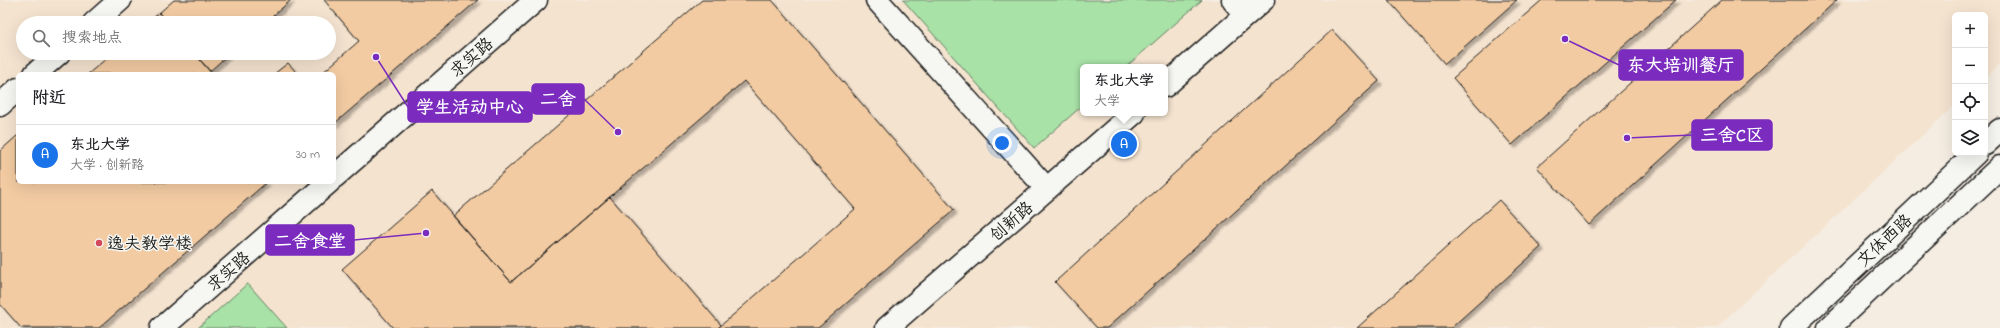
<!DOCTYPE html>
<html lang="zh">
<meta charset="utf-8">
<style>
body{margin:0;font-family:"Indie Flower","LXGW WenKai TC",sans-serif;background:#f2f2f2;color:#202124}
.controls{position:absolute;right:12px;top:12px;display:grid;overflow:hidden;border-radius:6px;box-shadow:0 4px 16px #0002}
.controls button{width:36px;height:36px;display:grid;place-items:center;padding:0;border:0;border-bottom:1px solid #e0e0e0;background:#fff;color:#202124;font:20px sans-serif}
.you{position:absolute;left:1002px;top:143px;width:14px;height:14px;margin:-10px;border:3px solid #fff;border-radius:50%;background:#1a73e8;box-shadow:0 0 0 6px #1a73e833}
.badge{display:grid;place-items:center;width:26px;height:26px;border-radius:50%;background:#1a73e8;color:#fff;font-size:13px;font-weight:700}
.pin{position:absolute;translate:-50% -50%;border:2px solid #fff;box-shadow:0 1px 4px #0006}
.popup{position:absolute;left:1080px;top:64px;width:88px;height:52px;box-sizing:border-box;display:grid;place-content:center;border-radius:6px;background:#fff;filter:drop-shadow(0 1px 3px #0005);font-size:13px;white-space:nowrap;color:#757577}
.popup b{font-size:15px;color:#202124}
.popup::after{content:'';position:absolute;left:50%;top:100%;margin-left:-8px;border:8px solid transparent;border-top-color:#fff}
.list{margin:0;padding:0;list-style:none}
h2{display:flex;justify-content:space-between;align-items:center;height:52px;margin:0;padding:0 16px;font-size:17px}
h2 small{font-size:13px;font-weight:400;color:#757577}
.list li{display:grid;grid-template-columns:26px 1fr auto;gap:12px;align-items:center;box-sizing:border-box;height:60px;padding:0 16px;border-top:1px solid #e0e0e0}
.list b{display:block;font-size:15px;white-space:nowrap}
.list p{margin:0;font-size:13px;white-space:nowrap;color:#757577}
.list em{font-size:13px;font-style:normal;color:#757577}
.icon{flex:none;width:22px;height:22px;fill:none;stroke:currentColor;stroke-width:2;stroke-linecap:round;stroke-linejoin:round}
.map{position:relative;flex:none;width:2000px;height:328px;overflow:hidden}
.search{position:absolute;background:#fff;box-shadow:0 4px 16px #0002;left:16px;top:16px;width:320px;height:44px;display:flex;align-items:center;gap:10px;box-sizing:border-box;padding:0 14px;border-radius:22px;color:#757577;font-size:15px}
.panel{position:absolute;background:#fff;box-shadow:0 4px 16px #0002;left:16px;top:72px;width:320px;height:112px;border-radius:6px}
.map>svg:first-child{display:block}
</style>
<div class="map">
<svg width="2000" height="328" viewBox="0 0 2000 328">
<defs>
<filter id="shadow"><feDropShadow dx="3.5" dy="3.5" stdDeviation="1" flood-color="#0004"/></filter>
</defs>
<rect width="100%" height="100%" fill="#f5ede2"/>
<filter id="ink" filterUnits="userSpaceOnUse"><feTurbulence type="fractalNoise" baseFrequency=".025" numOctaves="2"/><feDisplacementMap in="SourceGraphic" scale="8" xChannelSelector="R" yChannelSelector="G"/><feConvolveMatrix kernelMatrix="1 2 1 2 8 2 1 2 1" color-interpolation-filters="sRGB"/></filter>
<g filter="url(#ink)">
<path fill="#f4e3cf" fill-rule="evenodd" d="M0,0h2000v64l-15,14v-63h-30v90l-239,223h-1716zM23,23h306v30h-306zM1083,67h82v46h-82zM18,74h316v108h-316z"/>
<path fill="#a8e2a7" stroke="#627f62" d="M903,0h299l-76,67h-43v38l-49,43z
M248,284l39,44h-89l49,-44z"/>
<path fill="#f2cba2" stroke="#1c1c1c" filter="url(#shadow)" d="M174,0h117l-26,23h-97l-9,-10z
M324,0h154l-144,124v-50h-13l38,-33z
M702,0h70l182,210 -136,118h-100l137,-119 -111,-128 -233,201 -58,-66z
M1388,0h129l-72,64z
M1542,0h134l-164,145 -59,-67z
M1722,0h115l-248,225 -52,-58z
M159,13l9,10h-21z
M1332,30l47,51 -272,247h-10l-42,-46z
M113,53h81l18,21h-124z
M194,53h36l-20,18z
M288,63l10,11h-24z
M18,135v47h249l-168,146h-78l-21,-24v-153z
M432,191l79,91 99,-85 111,128 -3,3h-325l-51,-59z
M1499,200l42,47 -90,81h-94z"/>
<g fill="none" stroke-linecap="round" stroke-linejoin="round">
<g stroke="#1c1c1c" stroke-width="25">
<path id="minor" d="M877,0l170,189
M1233,0l13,15
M94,23l26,-23
M35,74l24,-21
M1165,86l98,-86
M0,105l18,-16
M334,177l202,-177
M162,328l167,-146
M887,328l247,-215"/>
</g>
<g stroke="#1c1c1c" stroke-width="25">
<path id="tertiary" d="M1985,144l15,-14
M1791,328l185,-175
M1829,328l171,-161"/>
</g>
<use href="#minor" stroke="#f6f6f2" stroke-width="22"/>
<use href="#tertiary" stroke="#f6f6f2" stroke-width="22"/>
</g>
</g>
<circle fill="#d1495b" stroke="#f6f6f2" stroke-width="1.5" cx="99" cy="243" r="4"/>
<g text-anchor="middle" stroke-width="3" stroke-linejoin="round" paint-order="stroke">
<g font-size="17" fill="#1c1c1c" stroke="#f6f6f2">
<text transform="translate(471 57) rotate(-41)" y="6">求实路</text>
<text transform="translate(1011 221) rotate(-41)" y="6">创新路</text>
<text transform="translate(1884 240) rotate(-43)" y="6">文体西路</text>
<text transform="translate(228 271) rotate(-41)" y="6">求实路</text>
</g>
<g font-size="17" fill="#1c1c1c" stroke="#f6f6f2" text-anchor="start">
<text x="107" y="249">逸夫教学楼</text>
</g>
</g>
<path fill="none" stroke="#7b2cbf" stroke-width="1.5" d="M1565 39L1619 65M618 132L584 99M376 57L408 107M1627 138L1692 135M426 233L354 240"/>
<g fill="#7b2cbf" stroke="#f6f6f2" stroke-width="1.5">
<circle cx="1565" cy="39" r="4"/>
<circle cx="618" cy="132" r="4"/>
<circle cx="376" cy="57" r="4"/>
<circle cx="1627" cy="138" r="4"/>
<circle cx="426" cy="233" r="4"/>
</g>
<g fill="#7b2cbf" stroke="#7b2cbf" stroke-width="1.5">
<rect x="1619" y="50" width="124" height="30" rx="4"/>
<rect x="532" y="84" width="52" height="30" rx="4"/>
<rect x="408" y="92" width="124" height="30" rx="4"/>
<rect x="1692" y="120" width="80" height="30" rx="4"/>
<rect x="266" y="225" width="88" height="30" rx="4"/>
</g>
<g font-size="18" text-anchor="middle" font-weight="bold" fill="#fff">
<text x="1681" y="71">东大培训餐厅</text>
<text x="558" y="105">二舍</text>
<text x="470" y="113">学生活动中心</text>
<text x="1732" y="141">三舍C区</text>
<text x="310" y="247">二舍食堂</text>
</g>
</svg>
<div class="controls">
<button>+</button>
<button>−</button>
<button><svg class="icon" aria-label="locate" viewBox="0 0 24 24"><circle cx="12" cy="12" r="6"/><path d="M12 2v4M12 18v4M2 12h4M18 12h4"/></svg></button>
<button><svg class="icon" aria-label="layers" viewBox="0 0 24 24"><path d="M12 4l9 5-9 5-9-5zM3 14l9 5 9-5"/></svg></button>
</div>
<div class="you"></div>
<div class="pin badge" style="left:1124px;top:144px">A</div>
<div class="popup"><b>东北大学</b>大学</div>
<div class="search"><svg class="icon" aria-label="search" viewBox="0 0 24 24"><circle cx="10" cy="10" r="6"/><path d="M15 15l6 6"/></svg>搜索地点</div>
<section class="panel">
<h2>附近<small></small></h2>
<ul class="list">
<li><span class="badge">A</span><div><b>东北大学</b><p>大学 · 创新路</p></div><em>30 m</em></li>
</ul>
</section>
</div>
